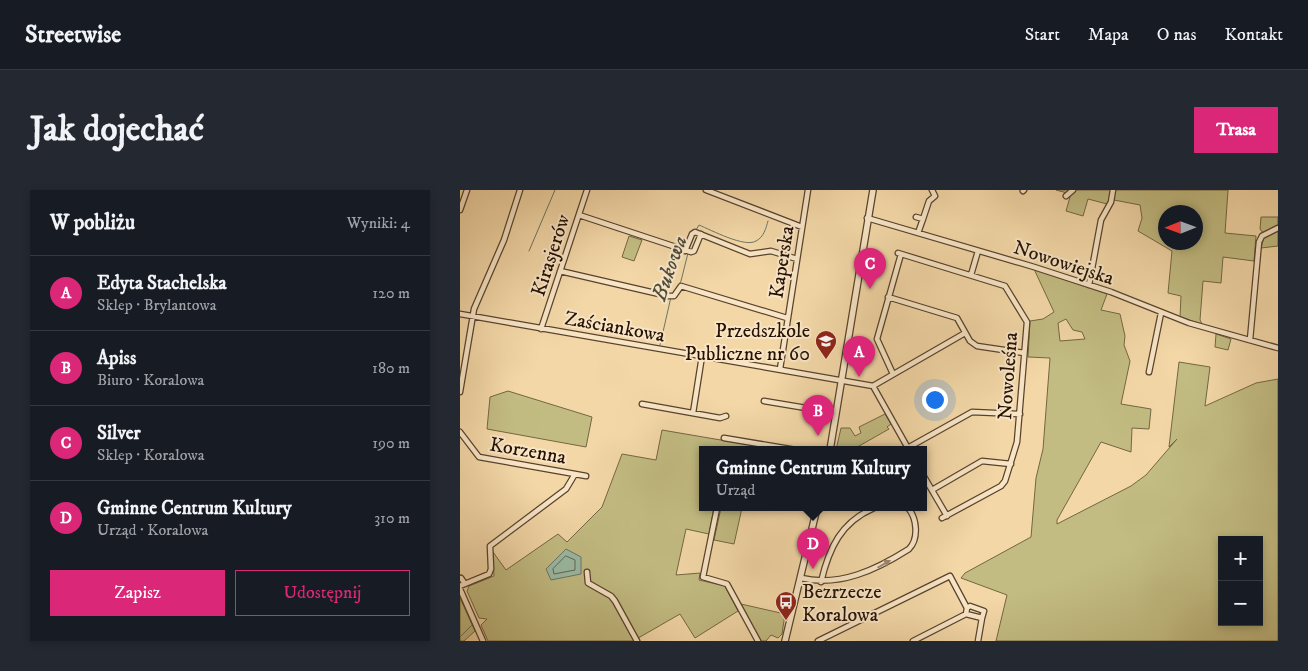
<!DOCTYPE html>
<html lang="pl">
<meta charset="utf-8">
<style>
body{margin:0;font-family:"IM FELL DW Pica",serif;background:#242831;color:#f1f3f6}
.controls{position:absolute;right:15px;bottom:15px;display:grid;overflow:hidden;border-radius:0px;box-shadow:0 2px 8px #0003}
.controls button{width:45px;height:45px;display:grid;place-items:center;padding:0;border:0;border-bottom:1px solid #363941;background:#171b24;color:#f1f3f6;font:25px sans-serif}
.compass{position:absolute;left:698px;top:15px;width:45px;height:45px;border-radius:50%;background:#171b24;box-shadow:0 2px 8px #0003;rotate:269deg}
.you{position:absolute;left:474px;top:209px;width:18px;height:18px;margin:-12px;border:4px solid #fff;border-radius:50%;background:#1a73e8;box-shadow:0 0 0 8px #1a73e833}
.badge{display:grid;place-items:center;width:32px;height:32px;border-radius:50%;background:#db2777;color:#fff;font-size:16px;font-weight:700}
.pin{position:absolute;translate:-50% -41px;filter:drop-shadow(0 1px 2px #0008)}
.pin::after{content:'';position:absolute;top:26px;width:18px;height:15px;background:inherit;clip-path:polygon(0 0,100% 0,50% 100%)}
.popup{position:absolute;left:239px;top:256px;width:228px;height:65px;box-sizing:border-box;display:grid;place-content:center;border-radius:0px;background:#171b24;filter:drop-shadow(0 1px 4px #0005);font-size:16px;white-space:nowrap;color:#9ea1a6}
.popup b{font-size:19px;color:#f1f3f6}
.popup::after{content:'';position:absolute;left:50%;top:100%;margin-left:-10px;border:10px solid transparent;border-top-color:#171b24}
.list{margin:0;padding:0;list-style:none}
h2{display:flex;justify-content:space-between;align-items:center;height:65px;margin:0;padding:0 20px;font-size:21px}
h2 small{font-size:16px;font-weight:400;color:#9ea1a6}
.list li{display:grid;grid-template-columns:32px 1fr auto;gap:15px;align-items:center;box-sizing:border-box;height:75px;padding:0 20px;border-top:1px solid #363941}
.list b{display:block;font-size:19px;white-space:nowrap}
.list p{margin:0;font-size:16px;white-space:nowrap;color:#9ea1a6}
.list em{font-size:16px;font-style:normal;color:#9ea1a6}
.actions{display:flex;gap:10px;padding:15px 20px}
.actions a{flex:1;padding:11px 0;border:1px solid #db2777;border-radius:0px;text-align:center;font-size:18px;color:#db2777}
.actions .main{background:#db2777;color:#fff}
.map{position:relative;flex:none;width:818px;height:451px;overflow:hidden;border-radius:0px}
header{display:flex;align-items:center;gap:30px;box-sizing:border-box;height:70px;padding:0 25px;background:#171b24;border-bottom:1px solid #363941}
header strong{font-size:24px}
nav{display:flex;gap:28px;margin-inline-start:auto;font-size:18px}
.intro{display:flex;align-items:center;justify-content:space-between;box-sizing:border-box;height:120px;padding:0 30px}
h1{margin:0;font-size:35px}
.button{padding:12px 22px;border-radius:0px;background:#db2777;color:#fff;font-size:18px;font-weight:700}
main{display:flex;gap:30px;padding:0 30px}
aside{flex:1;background:#171b24;border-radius:0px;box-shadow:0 2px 8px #0003}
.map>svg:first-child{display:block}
</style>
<header>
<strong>Streetwise</strong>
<nav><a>Start</a><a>Mapa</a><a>O nas</a><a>Kontakt</a></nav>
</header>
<div class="intro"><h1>Jak dojechać</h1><a class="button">Trasa</a></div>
<main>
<aside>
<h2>W pobliżu<small>Wyniki: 4</small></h2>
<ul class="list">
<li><span class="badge">A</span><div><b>Edyta Stachelska</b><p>Sklep · Brylantowa</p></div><em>120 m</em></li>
<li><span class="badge">B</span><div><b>Apiss</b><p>Biuro · Koralowa</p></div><em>180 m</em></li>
<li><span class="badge">C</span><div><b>Silver</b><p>Sklep · Koralowa</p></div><em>190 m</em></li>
<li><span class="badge">D</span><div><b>Gminne Centrum Kultury</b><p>Urząd · Koralowa</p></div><em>310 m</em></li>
</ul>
<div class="actions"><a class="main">Zapisz</a><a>Udostępnij</a></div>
</aside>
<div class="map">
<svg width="818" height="451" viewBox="0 0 818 451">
<rect width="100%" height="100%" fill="#f3d7a7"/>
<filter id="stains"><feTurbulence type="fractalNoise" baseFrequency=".004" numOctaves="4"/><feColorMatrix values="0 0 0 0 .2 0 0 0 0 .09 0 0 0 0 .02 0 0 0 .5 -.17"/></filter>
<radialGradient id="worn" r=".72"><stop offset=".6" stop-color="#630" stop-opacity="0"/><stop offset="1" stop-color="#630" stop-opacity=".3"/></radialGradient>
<path fill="#c2bc82" stroke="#746642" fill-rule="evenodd" d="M596,0h172l-3,43 31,3 -2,25 -31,-4 -2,26 -18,-2 -3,39 2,4 -22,-7 1,-21 -13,-3 4,-42 -34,-20 4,-13 -2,-13 -26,-5 -3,5 -23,-6 -5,17 -17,-5 4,-14 -3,-4zM706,22h30v30h-30z
M801,27h17v8l-15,8 -3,-4z
M818,40v16l-17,2 3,-11z
M169,46l13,4 -8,21 -12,-4z
M574,79l73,25 -6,16 19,4 5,22 -1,9 6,16 -9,43 30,5 -2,20 -17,-1 -1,24 -30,-10 -44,78v4l74,-38 15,-11 31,-36 -8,8 10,-85 31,5 -5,39 51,-23 22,-4v262h-282l11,-46 -46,-17 4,-5 66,-36 5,-59 7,-29 7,-91 -22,-1 2,-36 13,-2 11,-7zM606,129l7,11 9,2 3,7 -25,2 -2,-18zM762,350h37v82h-37z
M756,144l15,5 -3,11 -13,-3z
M48,201l84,26 -6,30 -99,-18 3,-32z
M425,224l6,10 -4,3 2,2 -37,21h-16l5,-22h9l5,8 6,-3 -2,-6z
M202,240l94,16 -1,4h-52v58h11l-5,26 -23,-5 -10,46 24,-2 -1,7 26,6 13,25 -43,27 -15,-24 -47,27h-145l-7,-16 6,-6 -8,-1 -12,-27 2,-5 25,-10 -1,-24 13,18 52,-36 9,8 35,-35 20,-53 34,6z
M261,318h21l-8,36 -20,-4z
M0,408l15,33 -11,10h-4z
M281,414l44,10 -3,20 -4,4 -7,-3 -5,6h-6z"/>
<path fill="#9bbaa5" stroke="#6c7664" d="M106,359l15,8v17l-30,6 -5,-11z"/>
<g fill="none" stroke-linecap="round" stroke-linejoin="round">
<path stroke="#606654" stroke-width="1" d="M106,366l9,4v10l-21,4 -1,-5z"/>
<path stroke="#6c7664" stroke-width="1" d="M236,40l3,-5c12,5 46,23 57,16 8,-4 10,-13 12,-20
M229,59l6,-15
M69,61l26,-61
M215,101l6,-10 7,-28
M200,155l11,-48
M0,447l12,-12"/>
<g stroke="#59422c" stroke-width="7">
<path id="minor" d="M246,0l96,37
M563,1l1,-1
M606,6l7,-6
M0,20l7,-20
M119,25l112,37 3,-1 7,-17
M456,27l7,2 -5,14
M407,28l167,49 77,25 78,31 89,25
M463,29l6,-18 6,-5 -3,-6
M225,61l7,-17 3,-2 55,22 21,-3 26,8
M438,63l107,33 22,36 -10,120 -12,39 -4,5 -59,32
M100,81l108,25h6l7,-10 106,32
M511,85l7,-24
M629,95l12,-65 10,-18 2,-12
M428,107l69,21 13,23 7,5 47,7
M0,124l413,72 92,-53
M81,139l46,-139
M790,150l9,-98 3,-6 16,-8
M320,179l28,-179
M689,182l12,-59
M433,184l-16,-35 24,-85
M413,196l36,64
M0,202l14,-83 30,-69 16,-50
M304,211l72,12
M182,214l78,14 6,-2
M233,223l9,-57
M0,242l19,25 96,17 -9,15 -76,57 1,23 -2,5 -29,12
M264,248l72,12
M444,260l68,-38 48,2
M115,284l11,2
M463,285l24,41
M472,300l50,-29 29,3
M257,318l-14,69 24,7 31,57
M127,382l1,11 23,13 4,5 22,40
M1,388l4,6
M341,388c39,9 75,-8 108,-29 10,-10 8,-31 -1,-41
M361,392c8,-34 20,-60 53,-74
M0,399l23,52
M358,451l132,-65 17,32
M453,451l53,-27 16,4 2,-7 -14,-5 -3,2 -1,6
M518,451l4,-23"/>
</g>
<g stroke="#59422c" stroke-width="8">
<path id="tertiary" d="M370,260l43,-260
M325,451l32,-133"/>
</g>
<use href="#minor" stroke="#f7e5c6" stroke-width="4.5"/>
<use href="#tertiary" stroke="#f7e5c6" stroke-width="5.5"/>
</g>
<defs><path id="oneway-solid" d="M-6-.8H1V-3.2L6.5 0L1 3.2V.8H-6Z" transform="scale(1.25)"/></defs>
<use fill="#99866e" href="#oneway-solid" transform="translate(424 374) rotate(-30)"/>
<defs>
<g id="school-pin" transform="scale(1.125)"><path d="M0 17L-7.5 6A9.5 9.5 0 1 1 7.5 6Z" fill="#8f2418" stroke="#f7e5c6"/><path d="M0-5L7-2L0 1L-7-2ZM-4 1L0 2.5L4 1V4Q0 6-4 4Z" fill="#fff"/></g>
<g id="bus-pin" transform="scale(1.125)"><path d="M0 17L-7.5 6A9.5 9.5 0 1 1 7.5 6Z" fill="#8f2418" stroke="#f7e5c6"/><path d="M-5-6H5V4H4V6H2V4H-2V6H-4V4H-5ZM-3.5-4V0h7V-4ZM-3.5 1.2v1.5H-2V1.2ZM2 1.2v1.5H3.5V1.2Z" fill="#fff"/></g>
</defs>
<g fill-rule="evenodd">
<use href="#school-pin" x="366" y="151"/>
<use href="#bus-pin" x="326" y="412"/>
</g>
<g text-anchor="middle" stroke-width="4" stroke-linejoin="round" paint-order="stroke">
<g font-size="20" fill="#261103" stroke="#f7e5c6">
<text transform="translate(90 65) rotate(-72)" y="7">Kirasjerów</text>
<text transform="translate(321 72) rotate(-81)" y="7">Kaperska</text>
<text transform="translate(604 72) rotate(18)" y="7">Nowowiejska</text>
<text transform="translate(155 136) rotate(10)" y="7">Zaściankowa</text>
<text transform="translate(547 186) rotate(-86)" y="7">Nowoleśna</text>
<text transform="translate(68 260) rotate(10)" y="7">Korzenna</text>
</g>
<g font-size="20" fill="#261103" stroke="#f7e5c6" text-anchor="end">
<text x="350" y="147">Przedszkole<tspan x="350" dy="23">Publiczne nr 60</tspan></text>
<text x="342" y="408" text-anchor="start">Bezrzecze<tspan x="342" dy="23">Koralowa</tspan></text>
</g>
<g font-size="21" font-style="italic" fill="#4f4c3c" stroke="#f7e5c6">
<text transform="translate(209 78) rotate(-70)" y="7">Bukowa</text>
</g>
</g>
<rect width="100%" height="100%" filter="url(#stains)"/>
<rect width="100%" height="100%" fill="url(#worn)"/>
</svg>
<div class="controls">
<button>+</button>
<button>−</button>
</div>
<svg class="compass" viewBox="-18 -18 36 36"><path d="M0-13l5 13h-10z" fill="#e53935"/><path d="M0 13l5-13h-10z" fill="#9ea1a6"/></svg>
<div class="you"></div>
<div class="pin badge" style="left:399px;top:187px">A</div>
<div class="pin badge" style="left:358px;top:246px">B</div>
<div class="pin badge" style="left:410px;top:99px">C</div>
<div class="pin badge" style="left:353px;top:379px">D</div>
<div class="popup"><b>Gminne Centrum Kultury</b>Urząd</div>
</div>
</main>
